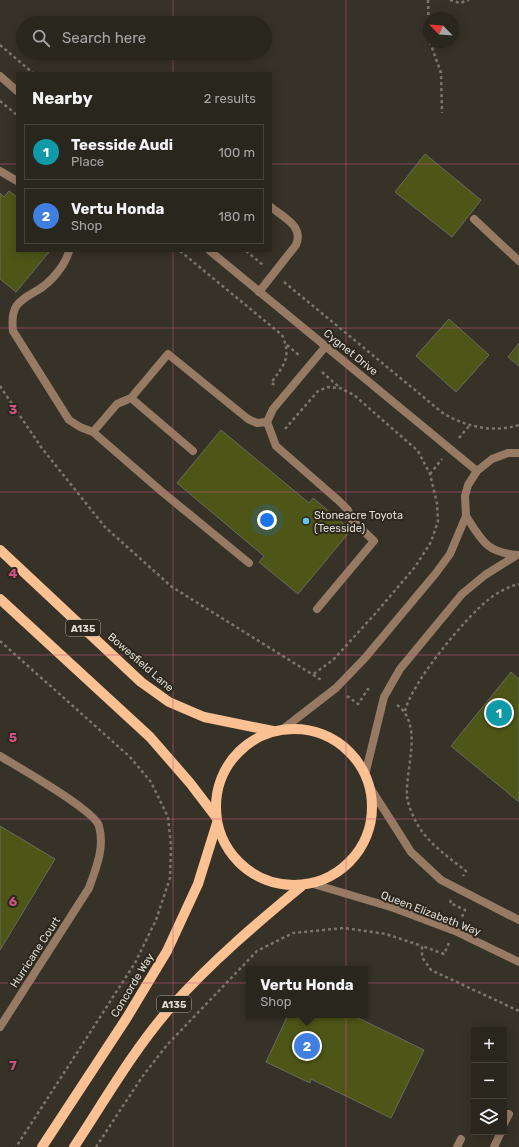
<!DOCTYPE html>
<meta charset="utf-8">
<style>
body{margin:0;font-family:Rubik,sans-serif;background:#312e26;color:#f1f3f6}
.controls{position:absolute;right:12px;bottom:12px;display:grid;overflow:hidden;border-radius:0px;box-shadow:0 2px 10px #0003}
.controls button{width:36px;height:36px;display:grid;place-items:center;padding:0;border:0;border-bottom:1px solid #45433b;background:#29261d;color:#f1f3f6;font:20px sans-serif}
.compass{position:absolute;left:423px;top:12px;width:36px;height:36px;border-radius:50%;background:#29261d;box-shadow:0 2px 10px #0003;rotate:295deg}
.you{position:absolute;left:267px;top:520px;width:14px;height:14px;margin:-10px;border:3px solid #fff;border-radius:50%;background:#1a73e8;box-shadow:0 0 0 6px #1a73e833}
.badge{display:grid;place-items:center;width:26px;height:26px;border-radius:50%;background:#d93025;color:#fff;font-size:13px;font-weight:700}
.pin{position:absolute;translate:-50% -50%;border:2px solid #fff;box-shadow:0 1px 4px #0006}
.popup{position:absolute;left:246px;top:966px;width:122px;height:52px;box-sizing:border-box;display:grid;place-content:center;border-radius:0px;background:#29261d;filter:drop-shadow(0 1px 3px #0005);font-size:13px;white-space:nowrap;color:#a5a5a4}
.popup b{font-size:15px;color:#f1f3f6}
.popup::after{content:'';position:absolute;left:50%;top:100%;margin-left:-8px;border:8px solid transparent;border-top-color:#29261d}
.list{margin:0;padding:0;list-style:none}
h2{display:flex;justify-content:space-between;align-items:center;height:52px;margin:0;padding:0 16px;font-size:17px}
h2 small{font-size:13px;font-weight:400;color:#a5a5a4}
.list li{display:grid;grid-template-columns:26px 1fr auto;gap:12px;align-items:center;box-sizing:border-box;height:56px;margin:0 8px 8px;padding:0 8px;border:1px solid #45433b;border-radius:0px}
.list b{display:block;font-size:15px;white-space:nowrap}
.list p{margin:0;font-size:13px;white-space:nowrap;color:#a5a5a4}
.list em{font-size:13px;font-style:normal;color:#a5a5a4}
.icon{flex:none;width:22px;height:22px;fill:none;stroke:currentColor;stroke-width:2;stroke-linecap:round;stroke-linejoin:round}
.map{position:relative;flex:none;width:519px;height:1147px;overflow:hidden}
.search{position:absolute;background:#29261d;box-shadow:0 2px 10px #0003;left:16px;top:16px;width:256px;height:44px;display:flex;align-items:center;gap:10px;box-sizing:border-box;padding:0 14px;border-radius:22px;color:#a5a5a4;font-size:15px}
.panel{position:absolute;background:#29261d;box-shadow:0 2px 10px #0003;left:16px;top:72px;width:256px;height:180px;border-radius:0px}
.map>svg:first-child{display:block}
</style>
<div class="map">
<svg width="519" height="1147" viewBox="0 0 519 1147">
<rect width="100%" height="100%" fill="#373227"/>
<path fill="#4d5617" stroke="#686b5e" d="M425,154l56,46 -29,37 -57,-45z
M9,191l8,6v54h33l-34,41 -16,-13v-86l4,4z
M449,319l40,36 -33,37 -40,-36z
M519,343v23l-11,-9z
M221,430l88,73 4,-5 38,32 -53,64 -39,-32 5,-6 -87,-73z
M511,672l8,7v123l-68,-56z
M0,826l55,33 -55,91z
M288,1015h64l72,35 -33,68 -80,-39 -1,4 -44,-21z"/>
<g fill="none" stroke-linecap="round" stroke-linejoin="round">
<path stroke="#7a766c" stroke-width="2.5" stroke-dasharray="3 3" stroke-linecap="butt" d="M428,0l1,38
M450,0l10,3 9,-3
M430,42l11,31 1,40
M0,45l33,28
M0,101l17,14
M180,251l102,84c10,22 2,30 -11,48l4,2
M246,251l17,14
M284,282l160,132c24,13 48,19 75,11
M287,345l13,11
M322,372l17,15
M0,386l41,61 64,80 67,60 151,94
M285,429l33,-38 10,-4 12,1 14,7 64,56 12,23 7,29 1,18 -7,21 -16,25 -41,48 -41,45 -21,15
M459,438l10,-12
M430,474l12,-15
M0,641l130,116 21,25 17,35 3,29 -1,32 -14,42 -21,43 -119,184
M347,696l11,8 10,-15 4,2
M397,705c27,20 8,63 10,92 1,7 5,17 8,23 11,22 32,36 51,51l-3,5
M405,711c7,-29 60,-93 84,-112 8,-6 20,-13 30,-15
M451,900l-1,3 15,7 -4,9
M449,943l-5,11 -22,-8v11l9,13 88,41
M96,1147l46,-70 25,-32 90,-94 36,-18 51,-5 42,6 36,12"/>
<path stroke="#977a64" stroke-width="8" d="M0,171l17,10
M474,219l45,42
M69,251c-4,15 -18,31 -31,39 -19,11 -28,15 -25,41l56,89 11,7 13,5
M259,292l37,-47c8,-19 -12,-27 -25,-38
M131,398l62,53
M267,422l9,24 63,55 9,9 4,10 22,21 -57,68
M249,563l-88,-72 -68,-59 24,-28 14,-6 37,-44 80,65 9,4 10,-1 6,-13 53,-63
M0,756c18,11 94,54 99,70 6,22 -3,42 -10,62
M504,1124l5,-10
M494,1147l7,-15"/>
<path stroke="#977a64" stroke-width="8" d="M0,76l17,15
M210,251l267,220
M466,516c16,25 20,36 51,39
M283,729l53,-41 29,-30 71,-85 14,-19 16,-38 -1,-20 3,-11 9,-14 15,-12 16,-6h11
M365,775l19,-78 16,-28 62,-75 23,-19 32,-20
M0,1027l89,-139
M457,1147l4,-8"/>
<path stroke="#977a64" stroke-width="8" d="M369,786l42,66 30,28 78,40
M310,883l84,25 61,23 64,31"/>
<path stroke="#fbc193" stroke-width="10" d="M0,550l141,132 28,20 35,15 69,14
M0,599l150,138 40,46 26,34
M216 807a78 78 0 1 1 156 0a78 78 0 1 1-156 0Z
M42,1147l84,-128 41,-68 31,-67 19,-61
M74,1147c31,-47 60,-98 97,-140 40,-45 86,-84 132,-122"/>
</g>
<path fill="none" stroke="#cb5380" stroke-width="1" stroke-opacity="0.55" d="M173,0v23M346,0v1147M173,53v20M0,164h17M271,164h248M173,251v896M0,328h519M0,492h519M0,655h519M0,819h519M0,983h519"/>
<circle fill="#67c4f0" stroke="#2d281e" stroke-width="1.5" cx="306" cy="521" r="4"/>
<g text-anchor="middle" stroke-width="4" stroke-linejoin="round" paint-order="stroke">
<g fill="#2d281e" stroke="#aaa69e" stroke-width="1">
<rect x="66" y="620" width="34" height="16" rx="3"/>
<rect x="157" y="996" width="34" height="16" rx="3"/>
</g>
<g font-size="10" font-weight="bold" fill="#dfdcd5">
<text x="83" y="632">A135</text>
<text x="174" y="1008">A135</text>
</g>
<g font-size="11" fill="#dfdcd5" stroke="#2d281e">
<text transform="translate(351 352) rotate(39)" y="4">Cygnet Drive</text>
<text transform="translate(141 662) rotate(41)" y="4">Bowesfield Lane</text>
<text transform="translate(431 913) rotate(21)" y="4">Queen Elizabeth Way</text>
<text transform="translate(35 952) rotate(-57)" y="4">Hurricane Court</text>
<text transform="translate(132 985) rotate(-59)" y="4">Concorde Way</text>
</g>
<g font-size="11" fill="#dfdcd5" stroke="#2d281e" text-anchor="start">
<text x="314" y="519">Stoneacre Toyota<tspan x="314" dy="13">(Teesside)</tspan></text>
</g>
</g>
<g font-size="13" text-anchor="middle" font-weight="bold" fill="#cb5380" stroke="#2d281e" stroke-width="4" stroke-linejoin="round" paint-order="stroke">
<text x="13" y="414">3</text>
<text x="13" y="578">4</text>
<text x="13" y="742">5</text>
<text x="13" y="906">6</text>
<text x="13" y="1070">7</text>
</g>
</svg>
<div class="controls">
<button>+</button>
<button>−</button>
<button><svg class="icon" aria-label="layers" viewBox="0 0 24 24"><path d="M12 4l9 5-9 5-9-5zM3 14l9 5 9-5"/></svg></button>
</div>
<svg class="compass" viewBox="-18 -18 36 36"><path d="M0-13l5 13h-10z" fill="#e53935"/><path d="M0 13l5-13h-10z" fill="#a5a5a4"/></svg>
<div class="you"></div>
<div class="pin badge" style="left:499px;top:713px;background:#0f9aa8">1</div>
<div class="pin badge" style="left:307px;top:1046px;background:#3f7fe0">2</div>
<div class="popup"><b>Vertu Honda</b>Shop</div>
<div class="search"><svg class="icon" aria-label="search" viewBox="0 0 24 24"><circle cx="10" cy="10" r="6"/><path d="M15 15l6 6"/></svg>Search here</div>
<section class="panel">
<h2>Nearby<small>2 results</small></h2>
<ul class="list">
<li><span class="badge" style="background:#0f9aa8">1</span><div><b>Teesside Audi</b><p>Place</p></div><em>100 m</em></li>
<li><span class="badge" style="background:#3f7fe0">2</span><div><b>Vertu Honda</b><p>Shop</p></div><em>180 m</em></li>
</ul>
</section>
</div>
